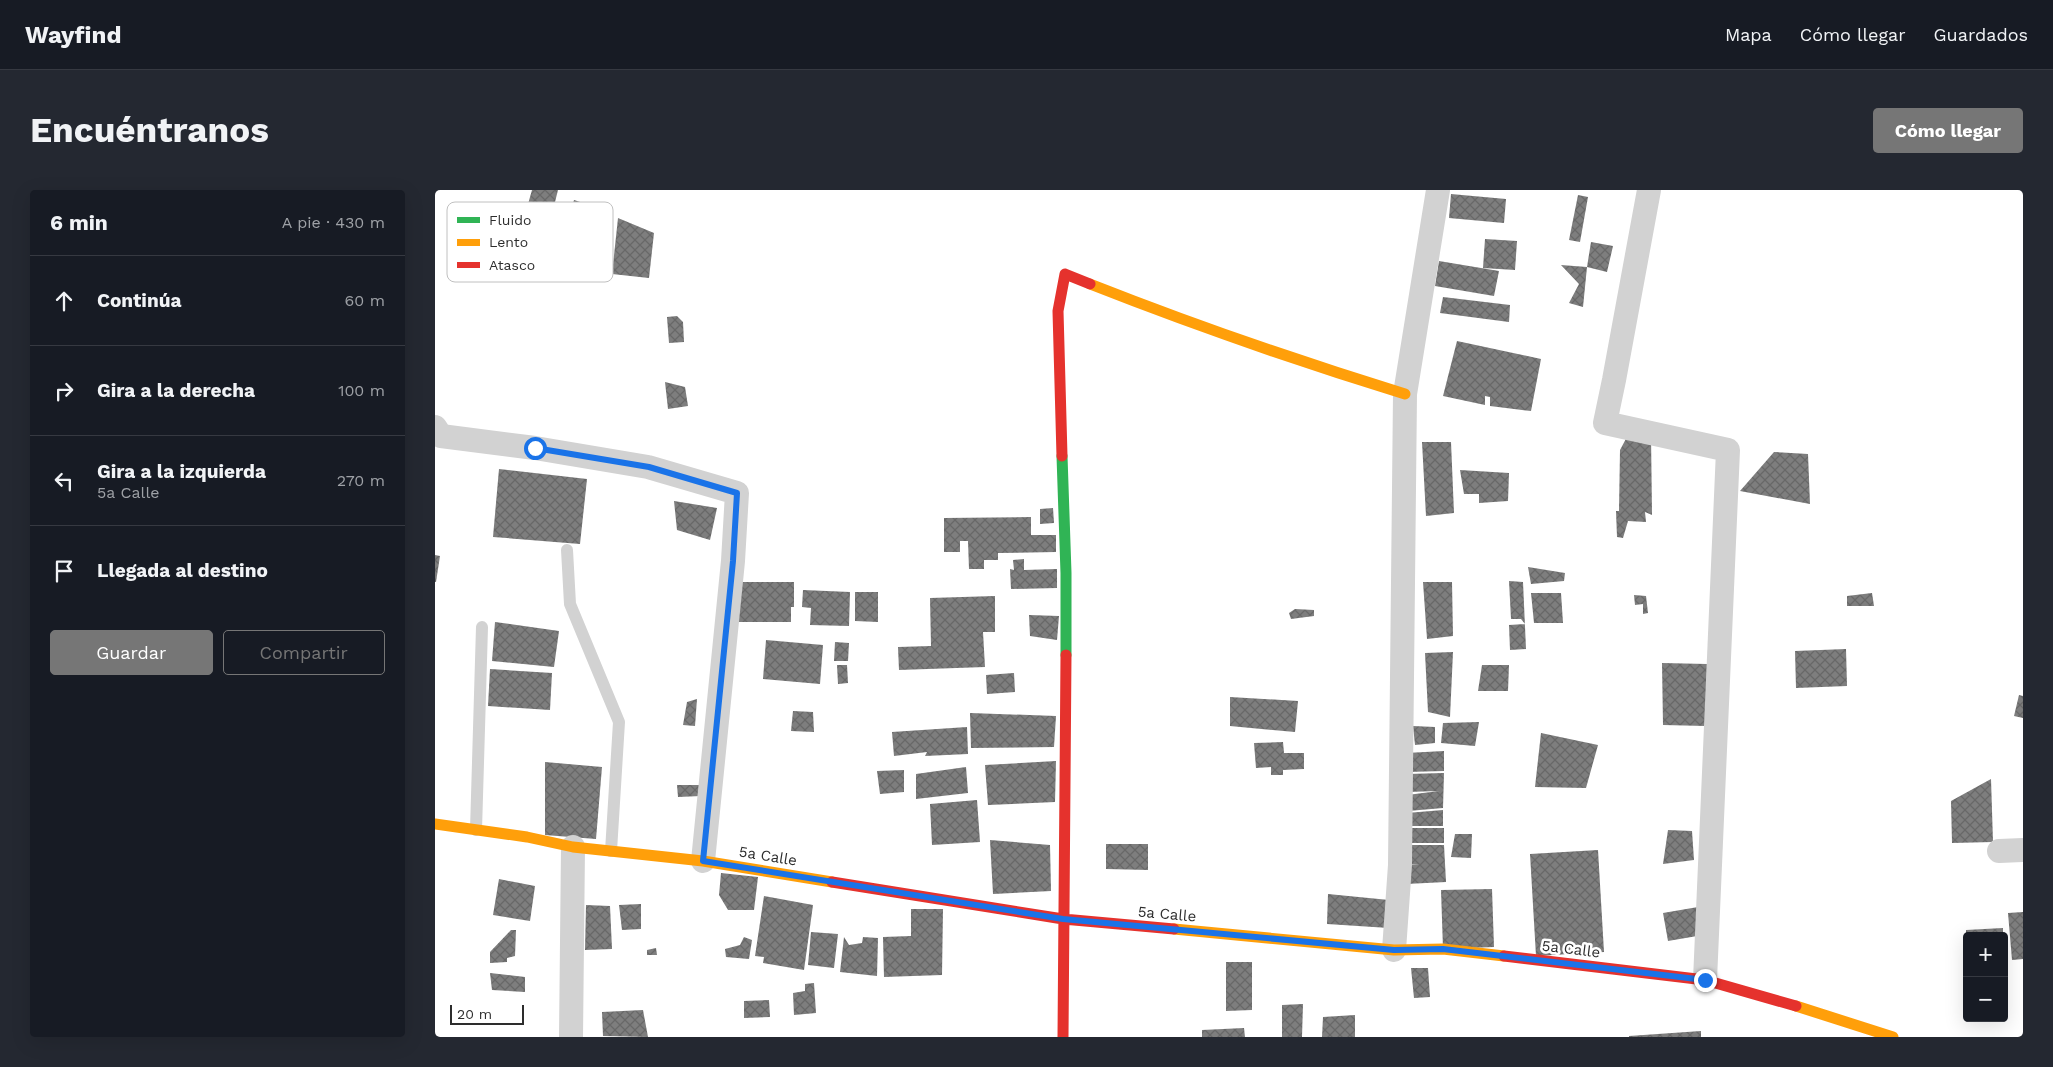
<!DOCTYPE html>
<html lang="es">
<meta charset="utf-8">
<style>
body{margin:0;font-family:"Work Sans",sans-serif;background:#242831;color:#f1f3f6}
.controls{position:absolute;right:15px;bottom:15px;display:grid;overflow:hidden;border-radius:5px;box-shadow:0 5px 20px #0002}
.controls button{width:45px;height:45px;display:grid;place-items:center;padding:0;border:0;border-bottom:1px solid #363941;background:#171b24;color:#f1f3f6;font:25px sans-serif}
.scale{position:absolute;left:15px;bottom:12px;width:74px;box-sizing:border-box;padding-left:5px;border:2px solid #2d2d2d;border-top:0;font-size:14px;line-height:18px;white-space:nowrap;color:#2d2d2d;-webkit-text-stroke:4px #fff;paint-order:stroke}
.stop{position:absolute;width:15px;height:15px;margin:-11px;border:4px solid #1a73e8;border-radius:50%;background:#fff}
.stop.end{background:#1a73e8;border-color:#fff;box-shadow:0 1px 5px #0008}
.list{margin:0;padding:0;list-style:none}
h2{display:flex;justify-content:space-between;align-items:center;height:65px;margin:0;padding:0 20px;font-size:21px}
h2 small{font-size:16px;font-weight:400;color:#9ea1a6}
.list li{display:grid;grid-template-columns:32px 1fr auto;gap:15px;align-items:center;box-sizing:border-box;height:90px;padding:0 20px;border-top:1px solid #363941}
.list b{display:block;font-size:19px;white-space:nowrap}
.list p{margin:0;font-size:16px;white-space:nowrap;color:#9ea1a6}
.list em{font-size:16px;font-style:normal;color:#9ea1a6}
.actions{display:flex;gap:10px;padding:15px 20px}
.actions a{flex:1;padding:11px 0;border:1px solid #767676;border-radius:5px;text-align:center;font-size:18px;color:#767676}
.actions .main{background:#767676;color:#fff}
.icon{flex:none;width:28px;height:28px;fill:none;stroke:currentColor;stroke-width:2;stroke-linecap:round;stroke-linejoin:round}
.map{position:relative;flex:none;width:1588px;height:847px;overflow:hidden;border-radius:5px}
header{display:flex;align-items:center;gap:30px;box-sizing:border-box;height:70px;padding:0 25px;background:#171b24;border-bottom:1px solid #363941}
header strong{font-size:24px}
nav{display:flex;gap:28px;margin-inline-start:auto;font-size:18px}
.intro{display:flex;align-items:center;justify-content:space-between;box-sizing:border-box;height:120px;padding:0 30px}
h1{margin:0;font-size:35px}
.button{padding:12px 22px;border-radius:5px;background:#767676;color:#fff;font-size:18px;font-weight:700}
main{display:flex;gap:30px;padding:0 30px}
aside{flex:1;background:#171b24;border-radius:5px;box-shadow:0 5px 20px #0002}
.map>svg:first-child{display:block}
</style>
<header>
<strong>Wayfind</strong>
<nav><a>Mapa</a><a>Cómo llegar</a><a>Guardados</a></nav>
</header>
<div class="intro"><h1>Encuéntranos</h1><a class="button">Cómo llegar</a></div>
<main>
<aside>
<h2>6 min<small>A pie · 430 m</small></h2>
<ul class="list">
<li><svg class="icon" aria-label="ahead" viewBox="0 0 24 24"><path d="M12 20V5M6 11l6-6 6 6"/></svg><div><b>Continúa</b></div><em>60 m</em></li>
<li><svg class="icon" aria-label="right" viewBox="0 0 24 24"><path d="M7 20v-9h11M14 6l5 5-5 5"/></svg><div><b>Gira a la derecha</b></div><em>100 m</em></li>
<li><svg class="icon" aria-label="left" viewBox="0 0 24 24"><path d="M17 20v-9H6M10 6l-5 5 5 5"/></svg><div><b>Gira a la izquierda</b><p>5a Calle</p></div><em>270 m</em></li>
<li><svg class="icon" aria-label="arrive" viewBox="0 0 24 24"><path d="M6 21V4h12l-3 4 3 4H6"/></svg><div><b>Llegada al destino</b></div></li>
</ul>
<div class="actions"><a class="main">Guardar</a><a>Compartir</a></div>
</aside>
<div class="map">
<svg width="1588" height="847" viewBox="0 0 1588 847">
<defs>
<pattern id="building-cross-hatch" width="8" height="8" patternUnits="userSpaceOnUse" patternTransform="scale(1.25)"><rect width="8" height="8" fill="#7e7e7e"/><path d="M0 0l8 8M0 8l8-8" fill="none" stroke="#686868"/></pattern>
</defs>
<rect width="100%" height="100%" fill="#fff"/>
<path fill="url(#building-cross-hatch)" d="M97,0h26l-5,20 -25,-6z
M1016,4l55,5 -2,24 -55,-5z
M1143,5l10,2 -8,45 -11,-2z
M139,10l28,9 -18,56 -26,-10z
M183,28l36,15 -5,45 -37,-4z
M1050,49l32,2 -2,29 -32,-2z
M1156,52l22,4 -6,26 -20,-5z
M1004,71l60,10 -5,25 -59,-10z
M1126,75l26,2 -4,40 -14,-4 10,-19z
M1008,107l67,8 -1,17 -69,-9z
M242,126l6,6 1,20 -15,1 -2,-26z
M1022,151l84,18 -10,52 -41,-5v-9l-5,-1v9l-42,-9z
M230,192l20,5 3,19 -20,3z
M1193,245h23l1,80 -7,-3 1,10 -18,-1 -5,17 -6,-1 -1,-26h3l1,-61z
M987,252h29l3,71 -28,3z
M1339,262l34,2 2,50 -70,-13z
M64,279l88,10 -7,65 -87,-7z
M1025,280l49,3 -1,28 -29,2v-9h-15z
M239,311l43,7 -7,32 -33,-10z
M618,318l1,15 -14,1v-15z
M596,327v18h25v17l-58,1v7h-14v9h-15l-1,-28h-8v11h-16v-34z
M0,365l5,1 -4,26h-1z
M589,369v11l33,-1v19l-46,1 -1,-20 4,1 -1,-10z
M1093,377l37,6 -1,8 -33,3z
M1074,391l14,1 3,67 -16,1 -1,-25 16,-1 -4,-5h-10z
M303,392h56v25h-3v15h-53z
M988,392h29l1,54 -26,3z
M368,400l47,2 -1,34 -39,-1 1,-17 -9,-1z
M420,402h23v30l-23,-1z
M1096,403h30l2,30h-29z
M1437,403l2,13h-27v-10z
M1199,405l12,1 2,17 -5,1v-10l-8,1z
M560,406v36h-12l2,35 -86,3 -1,-23 33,-1 -1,-48z
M860,419l19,1v6l-23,3 -2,-6z
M594,425l30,1 -2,24 -27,-4z
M60,432l64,9 -5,36 -62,-6z
M331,450l57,5 -3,39 -57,-5z
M400,452l14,1 -1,18h-14z
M1411,459l1,37 -51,2 -1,-37z
M1018,462l-3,65 -22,-5 -3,-59z
M1227,473l45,1 -1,62 -43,-1z
M402,475h10l1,18 -10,1z
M1047,475h27l-1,26h-30z
M55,479l62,4 -2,37 -62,-4z
M579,483l1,19 -28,2 -1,-19z
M1584,505l4,1v22l-9,-2z
M795,507l68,4 -3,31 -65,-6z
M262,509l-2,27 -12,-1 4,-23z
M358,521l20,1 1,20 -23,-1z
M535,523l86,3 -2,31 -83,1z
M1044,532l-4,24 -34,-3 2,-20z
M978,536l22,1v16l-20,2z
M532,537l1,27 -43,2 2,-4 -33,4 -2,-24z
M1106,543l57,12 -12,43 -51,-1z
M848,552l1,11h20v16l-21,1v5h-12v-8l-15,1 -2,-25z
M1009,561v20l-38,1v-19z
M621,571l-1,41 -67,3 -3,-40z
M110,572l57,5 -6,72 -51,-4z
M531,577l2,26 -52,6v-25z
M469,580v22l-24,2 -3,-23z
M1009,583l-1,35 -35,3 -1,-16 32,-4 -33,1 1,-18z
M1556,589l2,63 -41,1 -1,-42z
M242,595h24v11l-23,1z
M542,610l3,42 -48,3 -2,-41z
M1008,620v16h-36v-13z
M970,638h39v15h-37z
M1233,640l24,1 2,29 -31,4z
M1020,644h17l-1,24 -20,-1z
M555,650l60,5 1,46 -58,3z
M671,654h42v26l-42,-1z
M970,655h39l2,37 -40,2 -6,-19 20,-1h-15z
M1163,660l6,102 -68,4 -6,-102z
M286,683l37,4 -4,33h-26l-9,-15z
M64,689l36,7 -5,35 -37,-6z
M1057,699l2,58 -51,2 -2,-59z
M893,704l61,6v28l-62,-4z
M329,706l49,9 -9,65 -41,-7 1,-6 -9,-1z
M206,714v25l-19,1 -3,-25z
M151,715l24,1 2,43 -27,1z
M1263,717l5,28 -35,6 -5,-28z
M476,719h32l-1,66 -58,2 -1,-40 28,-1z
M1588,722v47l-11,1 -4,-47z
M1568,738v8h-37v-6z
M76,740h5l-1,26 -8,2v4l-17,1v-11z
M376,742l27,2 -4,34 -26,-3z
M309,747l8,3 -3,19 -23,-2 -1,-8 15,-4z
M409,747l5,8 13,-2 1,-6 15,1 -1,38 -37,-4z
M221,758l1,7h-10v-5z
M791,772h26v48l-26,1z
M976,778h17l2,29 -16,1z
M55,783l35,4v15l-33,-2z
M379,793l2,30 -22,2 -1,-22 12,-2v-7z
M334,810l1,17 -26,1v-17z
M868,814l-1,33h-20v-32z
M208,820l5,27 -45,-1 -1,-24z
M920,825v22h-33l1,-20z
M809,838l1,9h-43v-7z
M1266,841v6h-72v-1z"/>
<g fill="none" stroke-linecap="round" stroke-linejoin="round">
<path stroke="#d2d2d2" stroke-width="12" d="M132,360l3,54 49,118 -8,129
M41,640l6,-203"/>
<path stroke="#d2d2d2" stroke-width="24" d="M1214,0l-35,190 -9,43 123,27 -23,530
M0,237l6,9 94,12 113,19 89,26 -4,68 -30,300
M1564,661l24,-1
M959,760l6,-85 5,-471 33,-204
M136,847l2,-190"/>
<path stroke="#30b455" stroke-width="11" d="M627,266l4,117v82"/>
<path stroke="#ff9f0a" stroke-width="11" d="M655,94c104,41 208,77 315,110
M0,634l92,13 46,10 130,14 129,21
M739,739l220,21 49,-1 61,7
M1361,816l97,31"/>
<path stroke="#e5322d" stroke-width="11" d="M627,266l-4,-145 7,-37 25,10
M397,692l231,37 111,10
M1069,766l201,24 91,26
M628,847l3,-382"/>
</g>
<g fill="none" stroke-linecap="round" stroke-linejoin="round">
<path stroke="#1a73e8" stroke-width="6" d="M100,258l114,19 88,26 -4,68 -30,300 360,58 331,31 49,-1 262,31"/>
</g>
<g text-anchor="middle" stroke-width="5" stroke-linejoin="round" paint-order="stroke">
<g font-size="15" fill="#2d2d2d" stroke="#fff">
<text transform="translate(333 666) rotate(9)" y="5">5a Calle</text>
<text transform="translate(732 724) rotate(5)" y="5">5a Calle</text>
<text transform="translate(1136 759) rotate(7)" y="5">5a Calle</text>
</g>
</g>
<rect x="12" y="12" width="166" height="80" rx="8" fill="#fff" stroke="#c0c0c0" stroke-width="1"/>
<rect x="22" y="27" width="23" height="6" fill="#30b455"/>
<rect x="22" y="49" width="23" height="7" fill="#ff9f0a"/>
<rect x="22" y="72" width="23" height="6" fill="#e5322d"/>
<g font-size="14" fill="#2d2d2d">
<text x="54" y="35">Fluido</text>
<text x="54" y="57">Lento</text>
<text x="54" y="80">Atasco</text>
</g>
</svg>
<div class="controls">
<button>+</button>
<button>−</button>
</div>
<div class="scale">20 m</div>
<div class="stop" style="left:100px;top:258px"></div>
<div class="stop end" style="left:1270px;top:790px"></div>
</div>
</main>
